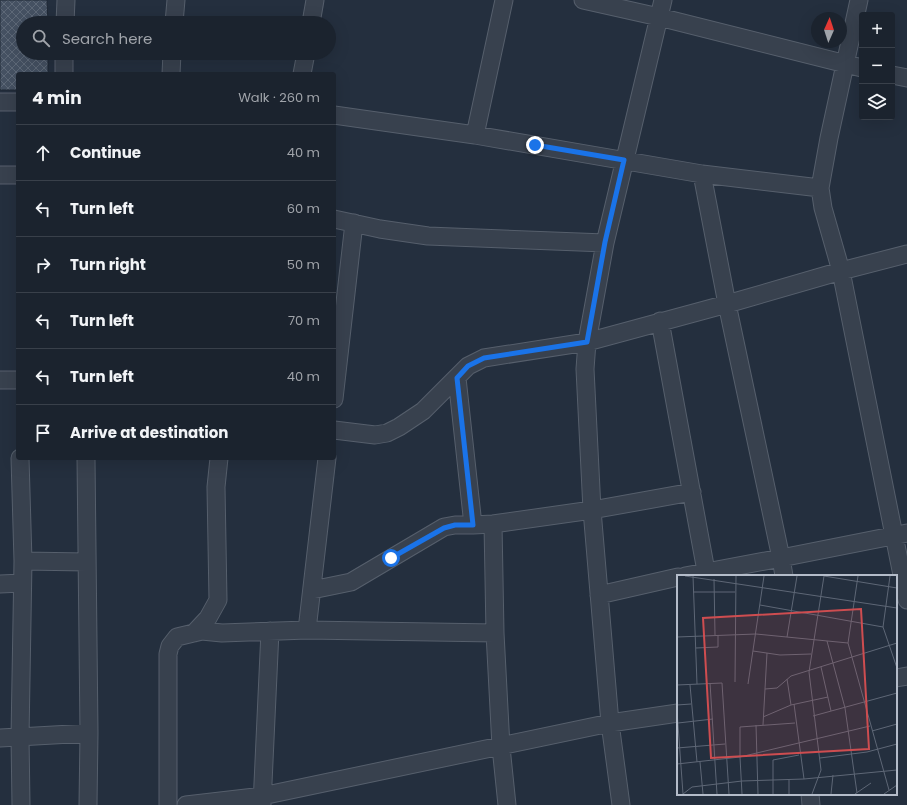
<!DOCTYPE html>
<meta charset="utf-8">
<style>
body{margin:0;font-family:Poppins,sans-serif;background:#242b36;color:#f1f3f6}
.controls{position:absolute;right:12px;top:12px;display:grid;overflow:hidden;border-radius:4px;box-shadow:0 4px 16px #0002}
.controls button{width:36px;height:36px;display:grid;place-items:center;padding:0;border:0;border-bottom:1px solid #39404a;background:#1b232e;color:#f1f3f6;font:20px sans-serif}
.compass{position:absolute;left:811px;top:12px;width:36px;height:36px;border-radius:50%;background:#1b232e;box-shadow:0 4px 16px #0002;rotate:3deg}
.stop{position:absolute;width:12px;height:12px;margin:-9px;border:3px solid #1a73e8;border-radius:50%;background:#fff}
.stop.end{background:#1a73e8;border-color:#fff;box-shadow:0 1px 4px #0008}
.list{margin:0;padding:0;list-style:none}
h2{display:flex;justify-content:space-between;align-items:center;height:52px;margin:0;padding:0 16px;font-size:17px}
h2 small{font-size:13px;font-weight:400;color:#a0a4aa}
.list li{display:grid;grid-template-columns:26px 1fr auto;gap:12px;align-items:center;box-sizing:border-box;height:56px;padding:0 16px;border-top:1px solid #39404a}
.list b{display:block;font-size:15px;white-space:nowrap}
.list em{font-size:13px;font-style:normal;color:#a0a4aa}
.icon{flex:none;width:22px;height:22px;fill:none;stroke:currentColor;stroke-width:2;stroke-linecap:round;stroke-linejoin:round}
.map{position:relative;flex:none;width:907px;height:805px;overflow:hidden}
.search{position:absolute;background:#1b232e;box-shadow:0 4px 16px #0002;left:16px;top:16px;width:320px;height:44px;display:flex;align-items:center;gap:10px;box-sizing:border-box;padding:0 14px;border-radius:22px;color:#a0a4aa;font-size:15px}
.panel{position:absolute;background:#1b232e;box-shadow:0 4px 16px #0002;left:16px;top:72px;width:320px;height:388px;border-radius:4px}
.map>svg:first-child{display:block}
</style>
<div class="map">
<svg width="907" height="805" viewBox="0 0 907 805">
<defs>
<pattern id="building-cross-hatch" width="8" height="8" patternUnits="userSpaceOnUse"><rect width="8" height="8" fill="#455162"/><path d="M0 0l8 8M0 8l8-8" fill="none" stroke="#5d6877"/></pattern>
</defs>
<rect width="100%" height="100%" fill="#242f3e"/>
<path fill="url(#building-cross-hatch)" stroke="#1f2835" d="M0,0h47l1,23h-25v30h25v21h-30v16h-18z"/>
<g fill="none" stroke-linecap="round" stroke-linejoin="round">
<g stroke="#565f6c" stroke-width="19">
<path id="minor" d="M583,0l76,17 203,51
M859,0l-30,138 -9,50 3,20 18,63 66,329
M65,23l1,-23
M174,23l2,-23
M311,23l4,-23
M64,74v-21
M171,74l1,-21
M302,74l4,-21
M892,75l15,3
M0,102h18
M334,115l141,20 227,39 118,14
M475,135l29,-135
M702,174l25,130 54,254 3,18
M0,175h18
M334,219l46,10 48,7 177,7
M660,321l46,250
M457,378l16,147 20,-1 99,-14 100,-18
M0,380h18
M334,399l20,-176
M334,430l41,5 12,-2 12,-6 24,-16 45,-45 16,-8 103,-16 140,-38 114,-33 66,-17
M20,458l3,103 -3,176 1,68
M86,458l3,275 -1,72
M493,524l2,109 6,114 6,58
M23,561l64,1
M685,576l96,-18 126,-25
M0,584l22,-1
M312,590l39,-8 93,-55 11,-2h18
M599,595l79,-18
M307,630l20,-172
M194,633l14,-15 10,-18 -2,-113 3,-29
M896,678l11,-2
M0,738l89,-5
M810,794l1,11
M168,805v-151l2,-8 7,-9 25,-6 20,2 85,-3 188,3
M186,805l76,-9 348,-73 68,-10
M262,805l8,-174
M621,805l-11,-82 -18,-213 -7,-141 2,-27 18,-99 58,-243"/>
</g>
<use href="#minor" stroke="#38414e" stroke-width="17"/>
</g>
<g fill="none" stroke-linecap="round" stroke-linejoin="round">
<path stroke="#1a73e8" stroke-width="5" d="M391,558l53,-30 11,-3h18l-16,-147 11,-12 16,-8 103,-16 18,-100 19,-82 -89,-15"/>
</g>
<g transform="translate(677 575)">
<rect width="220" height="220" fill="#242f3e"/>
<path fill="none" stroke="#5e6776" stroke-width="1" d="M8,1l212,32M16,1l4,108M147,1l73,12M181,1l-10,67 41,147M213,1l-7,51 14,41M37,4l1,56M16,17h42M83,30l123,22M0,62l79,-3 92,9M110,62l10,-61M150,66l18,67 12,85M19,73l22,-1v-12M76,76l27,4 31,-1M144,92l10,44M110,104l4,26 37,-8M58,107l1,-106M33,108l7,111M71,109l16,-108M0,110l45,-2 7,111M13,110l7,77M88,114l12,-1 14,-12 106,-33M117,129l10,75M0,130l14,-1M0,136l6,83M136,141l84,-23M86,142l28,-12M1,148l35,-4M79,150l2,69M86,150l4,-72M195,156l25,-7M0,173l48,-4M143,183l47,-6 30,-8M23,187l3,32M0,189l63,-7v-30l55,-4M6,219l9,-7 50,-6 62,-2 93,-9M65,219l-2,-37 130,-31M96,219v-34l26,-5M112,219v-14M135,219l9,-24 -12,-98 15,-96M154,219l2,-19M178,219l16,-11M207,219l13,-9"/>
<path fill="#ce4d50" fill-opacity="0.15" stroke="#ce4d50" stroke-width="2" d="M184,34l8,140 -158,9 -8,-140z"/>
<rect width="220" height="220" fill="none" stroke="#b4bcc9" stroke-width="2"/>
</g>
</svg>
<div class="controls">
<button>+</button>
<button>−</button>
<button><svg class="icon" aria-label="layers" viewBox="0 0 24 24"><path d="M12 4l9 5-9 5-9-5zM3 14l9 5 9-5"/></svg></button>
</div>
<svg class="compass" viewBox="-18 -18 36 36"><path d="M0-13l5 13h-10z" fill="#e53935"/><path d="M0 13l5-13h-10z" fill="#a0a4aa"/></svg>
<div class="stop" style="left:391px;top:558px"></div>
<div class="stop end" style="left:535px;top:145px"></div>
<div class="search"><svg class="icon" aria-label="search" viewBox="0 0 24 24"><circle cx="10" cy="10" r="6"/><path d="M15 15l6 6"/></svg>Search here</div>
<section class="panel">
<h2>4 min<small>Walk · 260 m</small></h2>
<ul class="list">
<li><svg class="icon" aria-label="ahead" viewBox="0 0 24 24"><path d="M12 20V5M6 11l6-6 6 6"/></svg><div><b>Continue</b></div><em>40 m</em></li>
<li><svg class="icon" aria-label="left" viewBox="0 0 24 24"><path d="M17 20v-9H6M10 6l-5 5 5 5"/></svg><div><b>Turn left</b></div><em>60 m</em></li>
<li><svg class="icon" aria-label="right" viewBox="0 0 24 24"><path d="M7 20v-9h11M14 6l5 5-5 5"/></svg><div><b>Turn right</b></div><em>50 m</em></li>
<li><svg class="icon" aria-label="left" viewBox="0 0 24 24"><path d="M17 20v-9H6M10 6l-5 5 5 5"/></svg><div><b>Turn left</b></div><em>70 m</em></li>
<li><svg class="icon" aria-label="left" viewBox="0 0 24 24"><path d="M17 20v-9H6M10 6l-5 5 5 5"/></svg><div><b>Turn left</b></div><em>40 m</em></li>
<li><svg class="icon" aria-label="arrive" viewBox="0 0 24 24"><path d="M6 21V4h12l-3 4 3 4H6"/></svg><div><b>Arrive at destination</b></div></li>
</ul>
</section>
</div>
